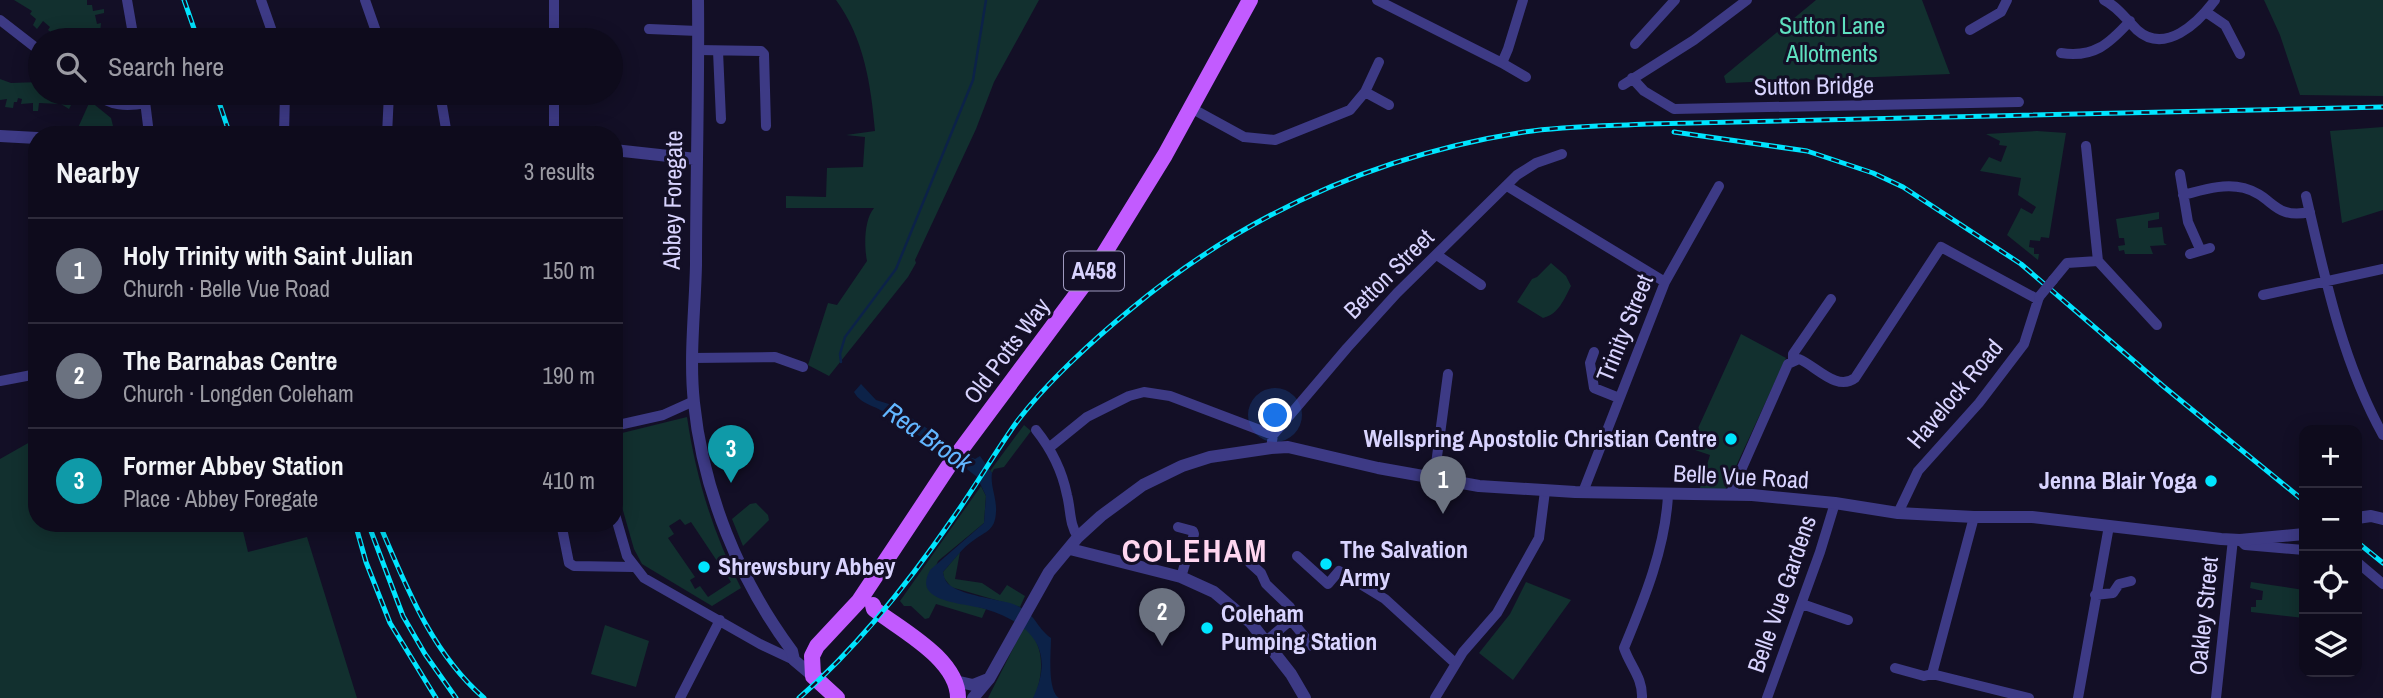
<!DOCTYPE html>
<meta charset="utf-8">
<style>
body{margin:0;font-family:"Archivo Narrow",sans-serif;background:#1c1929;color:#f1f3f6}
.controls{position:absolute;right:21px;bottom:21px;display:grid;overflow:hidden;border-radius:14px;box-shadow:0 4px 18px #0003}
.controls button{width:63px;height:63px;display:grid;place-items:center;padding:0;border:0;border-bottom:2px solid #2e2b3b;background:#0e0b1c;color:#f1f3f6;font:35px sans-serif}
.you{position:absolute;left:1276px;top:416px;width:24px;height:24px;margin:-18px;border:5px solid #fff;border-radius:50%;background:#1a73e8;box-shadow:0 0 0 10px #1a73e833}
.badge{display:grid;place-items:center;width:46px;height:46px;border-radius:50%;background:#00e5ff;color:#fff;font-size:23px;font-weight:700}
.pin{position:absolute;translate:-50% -58px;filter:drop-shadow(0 2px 4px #0008)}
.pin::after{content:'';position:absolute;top:37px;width:24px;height:21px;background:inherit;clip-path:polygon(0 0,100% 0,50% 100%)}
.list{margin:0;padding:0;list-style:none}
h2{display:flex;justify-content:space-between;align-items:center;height:91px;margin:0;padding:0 28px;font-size:30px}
h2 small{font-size:23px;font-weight:400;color:#9b9ba3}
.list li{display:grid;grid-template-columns:46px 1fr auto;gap:21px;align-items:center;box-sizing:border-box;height:105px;padding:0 28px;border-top:2px solid #2e2b3b}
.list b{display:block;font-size:26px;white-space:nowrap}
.list p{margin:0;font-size:23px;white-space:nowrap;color:#9b9ba3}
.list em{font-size:23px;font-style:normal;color:#9b9ba3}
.icon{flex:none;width:38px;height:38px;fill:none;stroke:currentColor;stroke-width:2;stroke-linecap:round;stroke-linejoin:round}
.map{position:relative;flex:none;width:2383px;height:698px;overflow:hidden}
.search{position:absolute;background:#0e0b1c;box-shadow:0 4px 18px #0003;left:28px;top:28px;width:595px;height:77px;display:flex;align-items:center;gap:18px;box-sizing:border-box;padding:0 24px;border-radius:38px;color:#9b9ba3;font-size:26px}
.panel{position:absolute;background:#0e0b1c;box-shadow:0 4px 18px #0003;left:28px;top:126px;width:595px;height:406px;border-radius:28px}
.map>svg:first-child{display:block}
</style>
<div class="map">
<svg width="2383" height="698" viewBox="0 0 2383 698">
<rect width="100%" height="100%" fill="#130f26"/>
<path fill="#12302f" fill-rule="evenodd" d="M14,0h73v5h5l1,6 11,-2v4l-9,2 2,9 4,-1 -1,10h3l1,6 -43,1 -13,-10 2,-3 -7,-6 -6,8 -4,-4 3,-6 -6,-5 2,-3z
M836,0h203l-45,82 -18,47 -61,131 1,3 -8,14 -79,99 -21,-11 20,-62 9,2 30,-44c-3,-15 -3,-41 7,-53h-88v-12l40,1 1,-29 36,-1 2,-30 -19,-2 29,-4c-4,-46 -11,-93 -39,-131z
M1816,0h106l28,74 -224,9 -2,-7z
M2264,0h119v96l-83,-1 -20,-60z
M0,79l11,4 29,-1v11h18v4l3,1 1,-5h11l-3,6 3,2 -4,8 -8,-5 -22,-1 -1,8h-5v-8l-12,1 1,-5 -4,-1 -1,4h-3l-1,6 -8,-1 2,-8 -7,1z
M90,101l21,17 2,8 -2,3 -34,1z
M2383,127v83l-41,13 -12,-92z
M2037,131l29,2 -17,105 -8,-1 -1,4 -10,-1 -1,7 5,1v6h5l-1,6 -31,-25 14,-27 11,6 4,-7 -18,-12 3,-17 -41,-7 9,-14 12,5 6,-16 -8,-1 1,-4 -14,-7z
M2159,212v7l-11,2v7l14,-1 2,16 3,2 -17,1 3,8h-28l-1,-4 -5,1 -1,-5 7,-1 -1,-7h-5l-3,-19z
M1551,263l15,13 5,10c-7,13 -12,28 -28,32l-26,-16 15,-23 5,-2z
M1741,334l45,24 -61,132 -25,-2 10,-33 -21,-7z
M687,417c9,61 26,116 54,171l-29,18 -70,-42 -8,-15 -20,-70v-44zM680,519l5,6 6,-3 40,60 -23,15 -8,-11 -5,3 -5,-9 5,-3 -27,-39 6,-4 -5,-8z
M1024,425l7,6 -27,36 -10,2 -2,4 -2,-2z
M37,438v85h204l7,29 59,-15 50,161h-357v-239z
M981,486l5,10 -2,27 -46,38 -11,26 9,9 50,13 -4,9 -46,-14 -7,14 -4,1 -14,-13h-7l-4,-5z
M756,503l12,12 1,5 -26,26 -11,-27 18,-15z
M960,552l-5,27 27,4 18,12 7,-10 18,11 -5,11 -69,-20 -7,-9 -1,-6z
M1526,582l45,18 -58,80 -34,-27 31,-39z
M2251,582l53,8v28l-53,-6v-5h5v-7h6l1,-9 -13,-3z
M605,625l44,16 -13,46 -45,-13z
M1024,627c21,15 20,46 11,69l-2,2h-45z"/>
<path fill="#0c2248" d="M861,384l15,16 16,5 51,34 6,8 26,12 5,-3 12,17c-2,13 5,25 4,39 -1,19 -10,19 -22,28 -12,8 -21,21 -31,32 1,6 3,11 8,14 13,9 43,13 59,17 27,9 24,23 41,35 0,15 -4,52 8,60h-26c23,-49 -2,-75 -48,-89 -14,-4 -42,-6 -53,-15 -9,-7 -6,-16 -2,-24l54,-47 2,-27 -9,-19 -32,-25 -56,-35c-9,-12 -27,-10 -35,-25z"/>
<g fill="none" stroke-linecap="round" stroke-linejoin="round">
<path stroke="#0c2248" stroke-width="2.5" d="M841,362l-1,-8 5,-17 51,-68 77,-189 13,-80"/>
<path stroke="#3d3a85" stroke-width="10" d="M127,0l7,40
M261,0l14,40
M365,0l14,40
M554,0v40
M1377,0l125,63 24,14
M2104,0c14,7 22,19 33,30 28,25 61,-7 78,-30
M2206,12l19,13 15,29
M0,20l40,31
M649,29l49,2
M1970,30l31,-18 6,-12
M1635,44l40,-44
M698,50l63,1 3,3 2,72
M718,51l3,68
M2061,53c33,5 48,-9 69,-32
M1502,63l6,-14 15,-49
M1632,78l12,13 30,18 345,-7
M1623,85l71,-45 53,-40
M1365,92l24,13
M95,93c16,13 31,14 51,10
M144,93l5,41
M440,93l7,42
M554,93v42
M1191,108l53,29 31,3 75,-30 15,-18 14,-30
M284,135l1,-42
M387,135l2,-42
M2086,146l12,115
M2180,174l8,48 12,27
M1507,186l158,96
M2183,195c20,-5 40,-12 61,-7 30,8 29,32 66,24
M2306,196c19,82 36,165 77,239
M2190,254l20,-6
M1437,255l44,30
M2053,280l14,-17 31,-2 59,64
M2263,295l120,-26
M1594,352l-4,11 4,25 25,10
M692,358l83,-1 28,10
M1793,360v-6l38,-55
M0,381l37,-7
M614,426l49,-11 31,-14
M1036,430c16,20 26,40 31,65 4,15 2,29 11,42
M1050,447l37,-30 42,-21 15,-4 26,4 103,39
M1271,448l2,-13 74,-87 50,-55 120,-118 19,-12 26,-9
M1434,479l14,-105
M1583,492l82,-210 54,-96
M1730,495l58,-131 11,-5c17,7 38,33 56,19l86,-131 96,52
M614,511l13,45 17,22 116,66 34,16
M1898,513l20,-42 61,-68 45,-59 15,-47
M561,523l8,40 5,3 59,1
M1178,527l15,4 1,3 -13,43
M2240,540l5,5 59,5
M1297,556l31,28 11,-13 46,28 70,64
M2357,562l26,22
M1250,563l11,10 5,11 24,23 1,13 21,26
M2095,595l18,-2 6,-9 12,-3
M1802,604l46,16
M1266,641l25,-21
M1895,668l29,8 8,-2 97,24
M1932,674l42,-157
M680,698l40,-78
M1435,698l28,-46 34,-39 42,-75 6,-47
M1642,698c1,-20 -12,-32 -18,-50 20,-48 42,-102 44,-154
M1767,698l53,-146 15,-49
M2078,698l31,-172
M2216,698l17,-159"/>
<path stroke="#3d3a85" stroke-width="12" d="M698,0c1,88 -2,177 -2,265 -1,46 -7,92 -2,138 9,88 45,177 98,248l2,9 19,16
M247,134l15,1
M145,135l59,-2
M0,136l37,2
M614,150l82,9
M2357,518l14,-2 12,3
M1070,549l111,28 33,15 37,31 40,51 14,24
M955,681l18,4 15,-6
M973,698l16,-19 60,-107 29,-35 23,-21 42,-31 39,-19 28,-9 61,-9 17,-1 90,21 101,18 96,6 177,3 83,8 63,10 76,4h58l189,22 19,1 64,-6"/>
<path stroke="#c25bff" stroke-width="16" d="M873,605l1,4c27,21 84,50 84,89
M837,698l-24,-22 -1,-20 5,-10 42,-45 89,-134 143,-192 74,-120 85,-155"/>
<g stroke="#00e5ff" stroke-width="5">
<path id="rail" d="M184,0l14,40
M216,93l14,42
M1674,132l133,19 66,22 30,14 118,77 142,122 141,115
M355,523l11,39 24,61 46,75
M368,523l35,93 22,38 31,44
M379,523c27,63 52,129 105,175
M2357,542l26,21
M799,698c60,-52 110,-116 154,-180 22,-31 41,-64 63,-95 29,-39 77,-83 115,-114 114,-95 247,-154 393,-177 41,-6 83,-6 124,-8l735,-17"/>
</g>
<use href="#rail" stroke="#130f26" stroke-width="2.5" stroke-dasharray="8" stroke-linecap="butt"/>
<path stroke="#3d3a85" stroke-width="10" d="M2039,297l14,-17"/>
<path stroke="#3d3a85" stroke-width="12" d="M204,133l43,1"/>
</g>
<g fill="#00e5ff" stroke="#130f26" stroke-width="2.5">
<circle cx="1731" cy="439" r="7"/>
<circle cx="2211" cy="481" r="7"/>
<circle cx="1326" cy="564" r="7"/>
<circle cx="704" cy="567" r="7"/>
<circle cx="1207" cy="628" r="7"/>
</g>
<g text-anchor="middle" stroke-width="6" stroke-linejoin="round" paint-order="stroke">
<rect fill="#130f26" stroke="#9e99be" stroke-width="2" x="1064" y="251.5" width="60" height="39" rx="5"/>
<g font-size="23" font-weight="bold" fill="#d9d4ff">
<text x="1094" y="279">A458</text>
</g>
<g font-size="24" fill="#5fe0c0" stroke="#130f26">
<text x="1832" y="34">Sutton Lane<tspan x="1832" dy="28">Allotments</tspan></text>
</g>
<g font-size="24" fill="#d9d4ff" stroke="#130f26">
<text transform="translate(1814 86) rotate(-1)" y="8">Sutton Bridge</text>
<text transform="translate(673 200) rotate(-89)" y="8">Abbey Foregate</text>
<text transform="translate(1389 274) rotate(-45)" y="8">Betton Street</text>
<text transform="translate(1625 328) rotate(-68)" y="8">Trinity Street</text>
<text transform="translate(1007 351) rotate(-53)" y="8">Old Potts Way</text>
<text transform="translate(1955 394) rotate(-50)" y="8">Havelock Road</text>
<text transform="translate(1741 477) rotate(3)" y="8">Belle Vue Road</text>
<text transform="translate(1782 594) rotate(-71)" y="8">Belle Vue Gardens</text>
<text transform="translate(2204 616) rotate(-84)" y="8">Oakley Street</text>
</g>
<g font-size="24" font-weight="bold" fill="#d9d4ff" stroke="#130f26" text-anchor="start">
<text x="1717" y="447" text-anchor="end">Wellspring Apostolic Christian Centre</text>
<text x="2197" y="489" text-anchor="end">Jenna Blair Yoga</text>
<text x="1340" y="558">The Salvation<tspan x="1340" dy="28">Army</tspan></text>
<text x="718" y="575">Shrewsbury Abbey</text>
<text x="1221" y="622">Coleham<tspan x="1221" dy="28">Pumping Station</tspan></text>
</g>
<g font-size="26" font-style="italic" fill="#62b6ff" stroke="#130f26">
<text transform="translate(928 437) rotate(35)" y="9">Rea Brook</text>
</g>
<g font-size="32" font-weight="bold" letter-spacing="2" fill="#ffd6f0" stroke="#130f26">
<text x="1195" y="562">COLEHAM</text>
</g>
</g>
</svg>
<div class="controls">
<button>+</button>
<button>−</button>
<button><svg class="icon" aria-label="locate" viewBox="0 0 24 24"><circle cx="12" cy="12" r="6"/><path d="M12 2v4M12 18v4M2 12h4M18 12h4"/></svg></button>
<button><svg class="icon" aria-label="layers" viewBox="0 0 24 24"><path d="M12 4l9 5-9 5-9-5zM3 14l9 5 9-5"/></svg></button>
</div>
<div class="you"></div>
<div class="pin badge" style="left:1443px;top:514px;background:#6b7280">1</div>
<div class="pin badge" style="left:1162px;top:646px;background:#6b7280">2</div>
<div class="pin badge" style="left:731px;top:483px;background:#0f9aa8">3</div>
<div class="search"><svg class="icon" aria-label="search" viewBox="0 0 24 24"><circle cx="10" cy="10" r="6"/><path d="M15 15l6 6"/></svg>Search here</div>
<section class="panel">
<h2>Nearby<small>3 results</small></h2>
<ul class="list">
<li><span class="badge" style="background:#6b7280">1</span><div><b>Holy Trinity with Saint Julian</b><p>Church · Belle Vue Road</p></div><em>150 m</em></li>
<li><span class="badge" style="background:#6b7280">2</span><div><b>The Barnabas Centre</b><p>Church · Longden Coleham</p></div><em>190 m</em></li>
<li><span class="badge" style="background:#0f9aa8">3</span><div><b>Former Abbey Station</b><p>Place · Abbey Foregate</p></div><em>410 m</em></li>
</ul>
</section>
</div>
